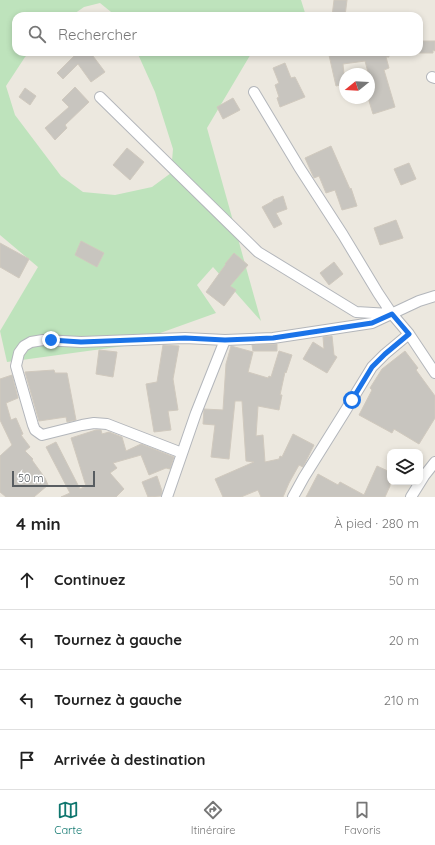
<!DOCTYPE html>
<html lang="fr">
<meta charset="utf-8">
<style>
body{margin:0;font-family:Quicksand,sans-serif;background:#f2f2f2;color:#222}
.controls{position:absolute;right:12px;bottom:12px;display:grid;overflow:hidden;border-radius:8px;box-shadow:0 2px 6px #0003}
.controls button{width:36px;height:36px;display:grid;place-items:center;padding:0;border:0;border-bottom:1px solid #e0e0e0;background:#fff;color:#222;font:20px sans-serif}
.compass{position:absolute;left:339px;top:68px;width:36px;height:36px;border-radius:50%;background:#fff;box-shadow:0 2px 6px #0003;rotate:252deg}
.scale{position:absolute;left:12px;bottom:10px;width:83px;box-sizing:border-box;padding-left:4px;border:2px solid #585d61;border-top:0;font-size:11px;line-height:14px;white-space:nowrap;color:#585d61;-webkit-text-stroke:3px #fff;paint-order:stroke}
.stop{position:absolute;width:12px;height:12px;margin:-9px;border:3px solid #1a73e8;border-radius:50%;background:#fff}
.stop.end{background:#1a73e8;border-color:#fff;box-shadow:0 1px 4px #0008}
.list{margin:0;padding:0;list-style:none}
h2{display:flex;justify-content:space-between;align-items:center;height:52px;margin:0;padding:0 16px;font-size:17px}
h2 small{font-size:13px;font-weight:400;color:#767676}
.list li{display:grid;grid-template-columns:26px 1fr auto;gap:12px;align-items:center;box-sizing:border-box;height:60px;padding:0 16px;border-top:1px solid #e0e0e0}
.list b{display:block;font-size:15px;white-space:nowrap}
.list em{font-size:13px;font-style:normal;color:#767676}
.icon{flex:none;width:22px;height:22px;fill:none;stroke:currentColor;stroke-width:2;stroke-linecap:round;stroke-linejoin:round}
.map{position:relative;flex:none;width:435px;height:497px;overflow:hidden}
.search{position:absolute;background:#fff;box-shadow:0 2px 6px #0003;left:12px;right:12px;top:12px;height:44px;display:flex;align-items:center;gap:10px;box-sizing:border-box;padding:0 14px;border-radius:12px;color:#767676;font-size:15px}
.sheet{height:292px;background:#fff}
nav{display:flex;justify-content:space-around;align-items:center;box-sizing:border-box;height:56px;border-top:1px solid #e0e0e0;background:#fff;font-size:11px;color:#767676}
nav a{display:grid;justify-items:center;gap:2px}
nav .on{color:#0f766e}
.map>svg:first-child{display:block}
</style>
<div class="map">
<svg width="435" height="497" viewBox="0 0 435 497">
<rect width="100%" height="100%" fill="#ece8df"/>
<path fill="#bee3bc" d="M0,0h301l5,16h-190l-16,-13 -16,4 -13,9h-55v36h14l-5,5 -19,29 9,29 46,61 22,16 32,3 37,-8 19,-14 2,-24 -18,-57 -18,-40h115l-45,76 54,193 -48,-54 -16,18 19,28 -92,33 -117,16 -7,-31 38,-64 -38,-32z"/>
<path fill="#c8c5bf" stroke="#d0c9be" d="M334,0h13l-2,16h-13z
M419,41h16v10l-2,-1v3h-14z
M78,52h12l15,20 -14,10 -13,-18 -15,15 -6,-6z
M337,52h51l1,5h-3l3,11 -5,2 11,37 -22,7 -4,-13v-13l3,-1 -7,-26 -22,3 2,20 -9,2 -7,-31 8,-2z
M285,63l6,15 4,-1 10,20 -25,10 -3,-9 2,-1 -4,-12 4,-2 -6,-15z
M75,87l14,15 -24,23 2,3 -12,12 -10,-12 24,-21 -7,-7z
M25,88l11,8 -6,9 -11,-8z
M233,98l7,12 -17,9 -6,-12z
M331,146l19,43 1,-1 6,18 -15,4 -7,-20 -9,3 -7,-17 -5,2 -9,-20z
M127,148l17,14 -14,18 -17,-15z
M409,163l7,16 -15,6 -7,-16z
M283,196l4,13 -11,4 6,11 -8,4 -12,-21 11,-6v-1z
M396,220l7,18 -23,7 -6,-17z
M81,241l23,12 -7,14 -22,-12z
M0,243l29,16 -10,19 -19,-11z
M234,253l14,12 -18,21 6,4 -12,16 -18,-14 20,-28h-1z
M334,262l9,12 -14,11 -9,-12z
M332,336l2,19 3,2 -10,16 -24,-14 10,-17 11,7 -1,-12z
M277,344v7h-24l-1,-6z
M163,345l16,1 -6,33 5,31 -10,1 3,19 -17,2 -8,-48 11,-2z
M231,346l22,6 -5,20 20,6 1,-2 2,1 8,-26 13,4 -6,18 -1,-1 -5,23h2l-3,15 -21,-4 -2,30 7,-1 2,27 14,-3 1,-3 2,1 11,-23 21,11 -11,22 -4,-2 -10,18 -6,14h-22l-3,-7 -17,7h-18l-8,-18 39,-17 -8,-1 -4,-60h-7l-6,58 -18,-2 4,-32 -12,-1 1,-15 19,1 3,-46z
M99,350l18,2 -4,25 -17,-3z
M405,351l13,17 -2,2 19,26v22l-16,26 -25,-15 -2,4 -33,-18 13,-25 -2,-2 12,-19z
M54,370l1,3h12l9,47 -9,2 -1,-5 -27,4 -14,-49z
M12,375l6,23 -12,5 5,17 5,-2 7,16 -2,1 9,12 -5,4 8,8 -1,1 13,18 3,7 -14,12h-28l-6,-5v-36l12,-11 -12,-25v-41z
M96,430h5l1,4 7,-2 13,5 4,14 15,-7 33,13 -4,12 -4,-1 -17,7 -8,-20 -28,8 4,5 -7,5 14,16 -8,8h-55l9,-4 -24,-46 10,-5 24,47 6,-3 -15,-48z
M377,466l13,6v14l-5,11h-79l12,-23 20,11 2,-3 24,13z
M157,476l5,15 -1,5 -13,1 -6,-15z"/>
<g fill="none" stroke-linecap="round" stroke-linejoin="round">
<g stroke="#b3b6bb" stroke-width="12">
<path id="street" d="M432,77l3,1
M254,92l45,75 44,68 35,58 14,21 17,20 26,39
M100,97l158,155 98,60 34,2
M182,453l-75,-29 -13,-1 -12,2 -40,10 -7,-5 -2,-5 -17,-59 3,-13 5,-7 7,-4 12,-2 38,2 104,-4 40,2 48,-2 99,-15 47,-22 16,-5
M167,497l29,-84 29,-73
M293,497l11,-20 40,-64 28,-46 13,-13 24,-20
M411,497l13,-21 11,-14"/>
</g>
<use href="#street" stroke="#fff" stroke-width="10"/>
</g>
<g fill="none" stroke-linecap="round" stroke-linejoin="round">
<path stroke="#1a73e8" stroke-width="5" d="M51,340l30,2 104,-4 40,2 48,-2 99,-15 20,-9 17,20 -24,20 -13,13 -20,33"/>
</g>
</svg>
<div class="controls">
<button><svg class="icon" aria-label="layers" viewBox="0 0 24 24"><path d="M12 4l9 5-9 5-9-5zM3 14l9 5 9-5"/></svg></button>
</div>
<svg class="compass" viewBox="-18 -18 36 36"><path d="M0-13l5 13h-10z" fill="#e53935"/><path d="M0 13l5-13h-10z" fill="#767676"/></svg>
<div class="scale">50 m</div>
<div class="stop" style="left:352px;top:400px"></div>
<div class="stop end" style="left:51px;top:340px"></div>
<div class="search"><svg class="icon" aria-label="search" viewBox="0 0 24 24"><circle cx="10" cy="10" r="6"/><path d="M15 15l6 6"/></svg>Rechercher</div>
</div>
<section class="sheet">
<h2>4 min<small>À pied · 280 m</small></h2>
<ul class="list">
<li><svg class="icon" aria-label="ahead" viewBox="0 0 24 24"><path d="M12 20V5M6 11l6-6 6 6"/></svg><div><b>Continuez</b></div><em>50 m</em></li>
<li><svg class="icon" aria-label="left" viewBox="0 0 24 24"><path d="M17 20v-9H6M10 6l-5 5 5 5"/></svg><div><b>Tournez à gauche</b></div><em>20 m</em></li>
<li><svg class="icon" aria-label="left" viewBox="0 0 24 24"><path d="M17 20v-9H6M10 6l-5 5 5 5"/></svg><div><b>Tournez à gauche</b></div><em>210 m</em></li>
<li><svg class="icon" aria-label="arrive" viewBox="0 0 24 24"><path d="M6 21V4h12l-3 4 3 4H6"/></svg><div><b>Arrivée à destination</b></div></li>
</ul>
</section>
<nav>
<a class="on"><svg class="icon" aria-label="map" viewBox="0 0 24 24"><path d="M3 6l6-2 6 2 6-2v14l-6 2-6-2-6 2zM9 4v14M15 6v14"/></svg>Carte</a>
<a><svg class="icon" aria-label="directions" viewBox="0 0 24 24"><path d="M12 3l9 9-9 9-9-9zM9 14v-3h6M13 9l2 2-2 2"/></svg>Itinéraire</a>
<a><svg class="icon" aria-label="saved" viewBox="0 0 24 24"><path d="M7 4h10v16l-5-4-5 4z"/></svg>Favoris</a>
</nav>
